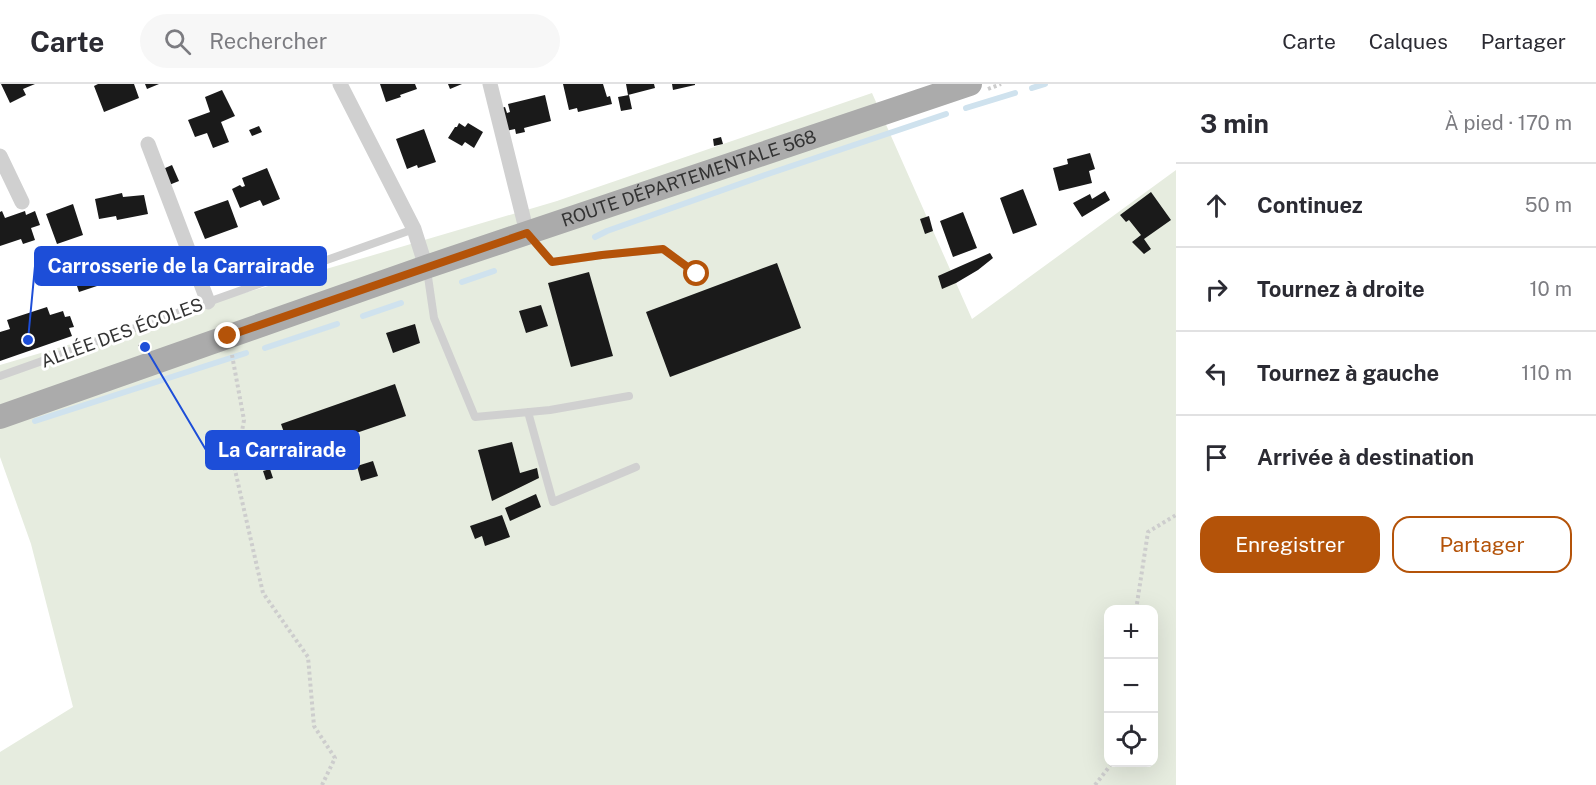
<!DOCTYPE html>
<html lang="fr">
<meta charset="utf-8">
<style>
body{margin:0;font-family:"Public Sans",sans-serif;background:#f7f7f7;color:#2b2b33}
.controls{position:absolute;right:18px;bottom:18px;display:grid;overflow:hidden;border-radius:12px;box-shadow:0 6px 24px #0002}
.controls button{width:54px;height:54px;display:grid;place-items:center;padding:0;border:0;border-bottom:2px solid #e1e1e2;background:#fff;color:#2b2b33;font:30px sans-serif}
.stop{position:absolute;width:18px;height:18px;margin:-14px;border:4px solid #b45309;border-radius:50%;background:#fff}
.stop.end{background:#b45309;border-color:#fff;box-shadow:0 2px 6px #0008}
.list{margin:0;padding:0;list-style:none}
h2{display:flex;justify-content:space-between;align-items:center;height:78px;margin:0;padding:0 24px;font-size:26px}
h2 small{font-size:20px;font-weight:400;color:#7c7c81}
.list li{display:grid;grid-template-columns:39px 1fr auto;gap:18px;align-items:center;box-sizing:border-box;height:84px;padding:0 24px;border-top:2px solid #e1e1e2}
.list b{display:block;font-size:22px;white-space:nowrap}
.list em{font-size:20px;font-style:normal;color:#7c7c81}
.actions{display:flex;gap:12px;padding:18px 24px}
.actions a{flex:1;padding:14px 0;border:2px solid #b45309;border-radius:18px;text-align:center;font-size:21px;color:#b45309}
.actions .main{background:#b45309;color:#fff}
.icon{flex:none;width:33px;height:33px;fill:none;stroke:currentColor;stroke-width:2;stroke-linecap:round;stroke-linejoin:round}
.map{position:relative;flex:none;width:1176px;height:701px;overflow:hidden}
header{display:flex;align-items:center;gap:36px;box-sizing:border-box;height:84px;padding:0 30px;background:#fff;border-bottom:2px solid #e1e1e2}
header strong{font-size:28px}
nav{display:flex;gap:33px;margin-inline-start:auto;font-size:21px}
.search{width:420px;height:54px;background:#f7f7f7;display:flex;align-items:center;gap:15px;box-sizing:border-box;padding:0 21px;border-radius:33px;color:#7c7c81;font-size:22px}
main{display:flex}
aside{flex:1;background:#fff}
.map>svg:first-child{display:block}
</style>
<header>
<strong>Carte</strong>
<div class="search"><svg class="icon" aria-label="search" viewBox="0 0 24 24"><circle cx="10" cy="10" r="6"/><path d="M15 15l6 6"/></svg>Rechercher</div>
<nav><a>Carte</a><a>Calques</a><a>Partager</a></nav>
</header>
<main>
<div class="map">
<svg width="1176" height="701" viewBox="0 0 1176 701">
<rect width="100%" height="100%" fill="#fff"/>
<path fill="#e6ecdf" fill-rule="evenodd" d="M872,9l100,226 204,-149v615h-1176v-33l73,-45 -42,-163 -31,-87v-92l557,-164zM1108,526h46v152h-46z"/>
<g fill="none" stroke-linecap="round" stroke-linejoin="round">
<path stroke="#cfe2ee" stroke-width="6" d="M1032,4l13,-4
M966,24l49,-15
M595,153l12,-6 158,-56 181,-61
M462,198l32,-11
M363,232l38,-13
M265,264l72,-24
M35,337l211,-68"/>
</g>
<path fill="#1a1a1a" d="M1,0h34l-12,5 3,6 -16,8z
M98,0h36l5,14 -35,14 -10,-26z
M145,0h14l-12,5z
M380,0h35l2,5 -17,6 1,2 -15,5z
M448,0h14l-12,5z
M563,0h40l4,13 3,-1 2,8 -34,8 -1,-4 -8,2z
M626,0h28l1,4 -27,7z
M672,0h23v1l-22,5z
M222,6l13,26 -14,6 8,20 -16,6 -6,-15 -12,4 -7,-17 22,-8 -5,-15z
M545,11l6,26 -27,7 1,4 -9,2 -1,-5 -9,2 -5,-23 4,-1 2,6 3,-1 -2,-8z
M629,11l3,14 -11,2 -3,-14z
M459,39l6,4 3,-4 15,9 -9,16 -9,-6 -3,4 -14,-8 7,-11h2z
M259,42l3,6 -10,4 -3,-6z
M424,45l12,33 -18,6 -1,-3 -10,4 -11,-30z
M721,53l2,7 -9,2 -1,-7z
M1090,69l5,16 -6,2 3,12 -33,8 -6,-23 15,-4 -1,-5z
M172,81l7,16 -10,4 -6,-16z
M267,84l13,31 -17,7 -3,-6 -20,8 -8,-19 8,-4 2,2 3,-1 -3,-8z
M1023,105l14,36 -24,9 -13,-36z
M1105,107l5,9 -28,17 -9,-14 17,-9 2,5z
M1151,108l20,28 -27,19 7,10 -7,5 -12,-12 9,-7 -12,-15 -3,2 -6,-7z
M122,109l1,4 21,-2 4,19 -31,6 -1,-4 -17,3 -4,-20z
M228,116l10,27 -33,12 -11,-27z
M73,120l10,31 -26,9 -11,-30z
M2,127l3,7 20,-7 1,4 9,-4 5,14 -9,3 4,12 -12,4 -2,-5 -21,7v-34z
M963,128l14,36 -24,9 -13,-36z
M929,132l4,15 -8,3 -5,-15z
M96,162l13,36 -30,10 -6,-18 23,-9 -3,-8 -9,3 -3,-8z
M990,169l3,5 -15,12 -22,13 -14,6 -4,-13z
M777,179l24,65 -131,49 -24,-65z
M589,188l24,84 -42,11 -23,-84z
M541,221l7,21 -22,7 -7,-22z
M47,223l3,8 13,-4 2,6 5,-1 4,11 -5,1 3,8 -72,25v-29l10,-3 -3,-9z
M415,240l5,19 -27,10 -7,-20z
M148,258l2,6 -10,2 -2,-5z
M395,300l11,32 -114,39 -11,-31z
M512,358l8,31 17,-5 2,10 -47,23 -14,-51z
M373,377l5,15 -17,5 -4,-15z
M270,385l3,9 -7,2 -3,-9z
M536,410l5,13 -31,14 -5,-13z
M502,431l8,22 -25,9 -3,-10 -7,3 -5,-13z"/>
<g fill="none" stroke-linecap="round" stroke-linejoin="round">
<path stroke="#cdcdcd" stroke-width="4" stroke-dasharray="3 3" stroke-linecap="butt" d="M988,5l13,-5
M232,271l12,65 -9,50 28,123 45,64 6,69 21,32 -13,27
M1136,526l12,-78 28,-17
M1095,701l18,-23"/>
<path stroke="#d0d0d0" stroke-width="8" d="M530,152l22,26 50,-7 61,-6 34,25
M427,186l7,48 41,99 75,-7 79,-14
M0,292l414,-147
M528,328l25,90 83,-35"/>
<path stroke="#d0d0d0" stroke-width="15" d="M340,0l74,145 12,38
M490,0l37,149
M148,60l60,158
M0,72l22,46"/>
<path stroke="#ababab" stroke-width="24" id="s1" d="M0,333l426,-150 544,-183"/>
</g>
<g fill="none" stroke-linecap="round" stroke-linejoin="round">
<path stroke="#b45309" stroke-width="8" d="M228,252l299,-103 25,29 50,-7 61,-6 34,25"/>
</g>
<g text-anchor="middle" stroke-width="6" stroke-linejoin="round" paint-order="stroke">
<g font-size="18" fill="#333" stroke="#fff">
<text dy="6" stroke="none"><textPath href="#s1" startOffset="729">ROUTE DÉPARTEMENTALE 568</textPath></text>
<text transform="translate(122 249) rotate(-20)" y="6">ALLÉE DES ÉCOLES</text>
</g>
</g>
<path fill="none" stroke="#1d4ed8" stroke-width="2" d="M28 256L35 182M145 263L206 366"/>
<g fill="#1d4ed8" stroke="#fff" stroke-width="2">
<circle cx="28" cy="256" r="6"/>
<circle cx="145" cy="263" r="6"/>
</g>
<g fill="#1d4ed8" stroke="#1d4ed8" stroke-width="2">
<rect x="35" y="163" width="291" height="38" rx="6"/>
<rect x="206" y="347" width="153" height="38" rx="6"/>
</g>
<g font-size="20" text-anchor="middle" font-weight="bold" fill="#fff">
<text x="181" y="189">Carrosserie de la Carrairade</text>
<text x="282" y="373">La Carrairade</text>
</g>
</svg>
<div class="controls">
<button>+</button>
<button>−</button>
<button><svg class="icon" aria-label="locate" viewBox="0 0 24 24"><circle cx="12" cy="12" r="6"/><path d="M12 2v4M12 18v4M2 12h4M18 12h4"/></svg></button>
</div>
<div class="stop" style="left:697px;top:190px"></div>
<div class="stop end" style="left:228px;top:252px"></div>
</div>
<aside>
<h2>3 min<small>À pied · 170 m</small></h2>
<ul class="list">
<li><svg class="icon" aria-label="ahead" viewBox="0 0 24 24"><path d="M12 20V5M6 11l6-6 6 6"/></svg><div><b>Continuez</b></div><em>50 m</em></li>
<li><svg class="icon" aria-label="right" viewBox="0 0 24 24"><path d="M7 20v-9h11M14 6l5 5-5 5"/></svg><div><b>Tournez à droite</b></div><em>10 m</em></li>
<li><svg class="icon" aria-label="left" viewBox="0 0 24 24"><path d="M17 20v-9H6M10 6l-5 5 5 5"/></svg><div><b>Tournez à gauche</b></div><em>110 m</em></li>
<li><svg class="icon" aria-label="arrive" viewBox="0 0 24 24"><path d="M6 21V4h12l-3 4 3 4H6"/></svg><div><b>Arrivée à destination</b></div></li>
</ul>
<div class="actions"><a class="main">Enregistrer</a><a>Partager</a></div>
</aside>
</main>
